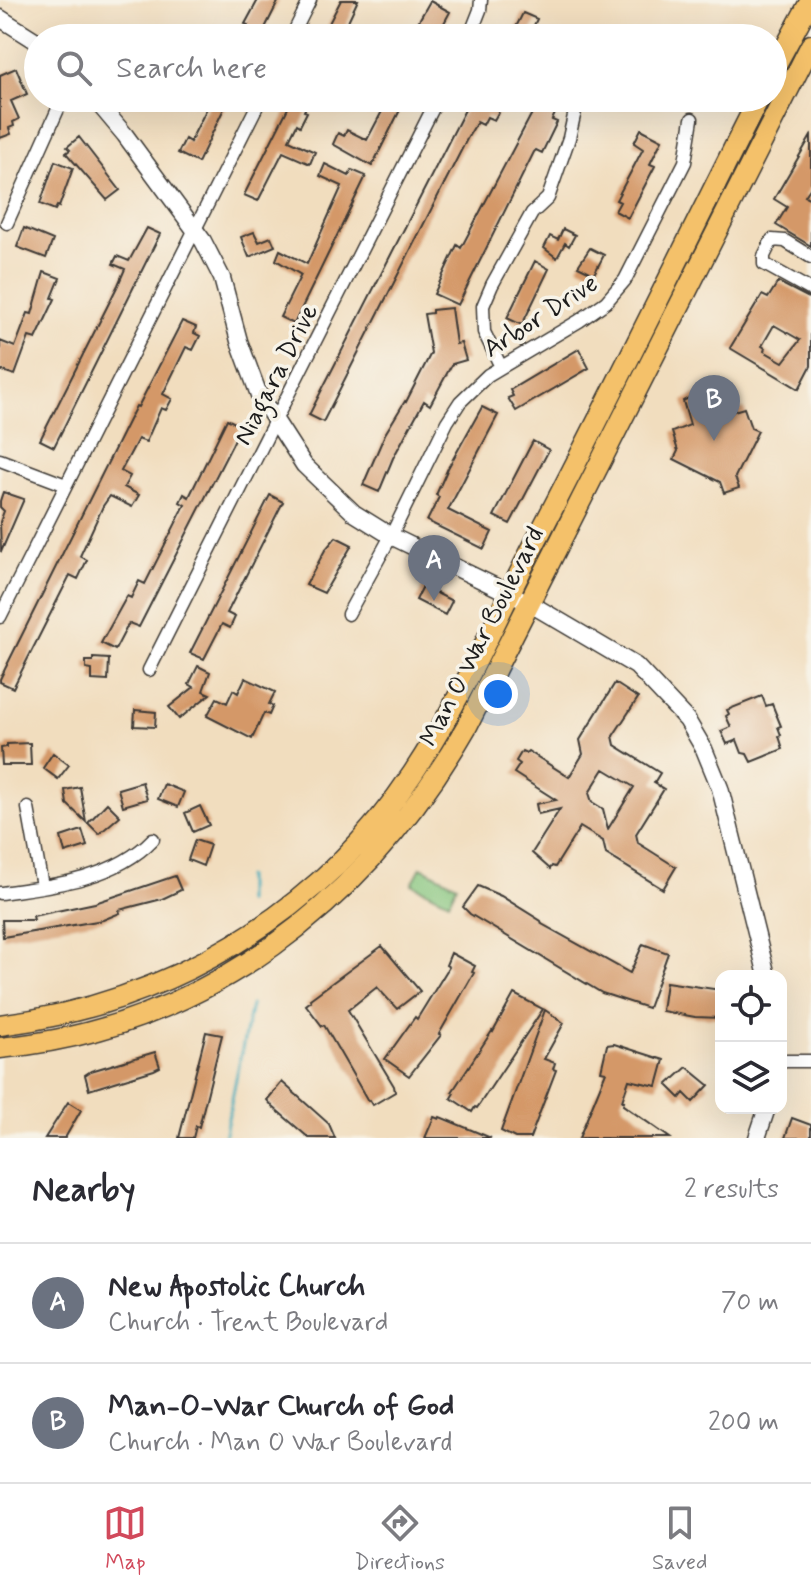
<!DOCTYPE html>
<meta charset="utf-8">
<style>
body{margin:0;font-family:Mynerve,sans-serif;background:#f2f2f3;color:#2b2b33}
.controls{position:absolute;right:24px;bottom:24px;display:grid;overflow:hidden;border-radius:16px;box-shadow:0 8px 32px #0002}
.controls button{width:72px;height:72px;display:grid;place-items:center;padding:0;border:0;border-bottom:2px solid #e1e1e2;background:#fff;color:#2b2b33;font:40px sans-serif}
.you{position:absolute;left:498px;top:694px;width:28px;height:28px;margin:-20px;border:6px solid #fff;border-radius:50%;background:#1a73e8;box-shadow:0 0 0 12px #1a73e833}
.badge{display:grid;place-items:center;width:52px;height:52px;border-radius:50%;background:#d1495b;color:#fff;font-size:26px;font-weight:700}
.pin{position:absolute;translate:-50% -66px;filter:drop-shadow(0 2px 4px #0008)}
.pin::after{content:'';position:absolute;top:42px;width:28px;height:24px;background:inherit;clip-path:polygon(0 0,100% 0,50% 100%)}
.list{margin:0;padding:0;list-style:none}
h2{display:flex;justify-content:space-between;align-items:center;height:104px;margin:0;padding:0 32px;font-size:34px}
h2 small{font-size:26px;font-weight:400;color:#7c7c81}
.list li{display:grid;grid-template-columns:52px 1fr auto;gap:24px;align-items:center;box-sizing:border-box;height:120px;padding:0 32px;border-top:2px solid #e1e1e2}
.list b{display:block;font-size:30px;white-space:nowrap}
.list p{margin:0;font-size:26px;white-space:nowrap;color:#7c7c81}
.list em{font-size:26px;font-style:normal;color:#7c7c81}
.icon{flex:none;width:44px;height:44px;fill:none;stroke:currentColor;stroke-width:2;stroke-linecap:round;stroke-linejoin:round}
.map{position:relative;flex:none;width:811px;height:1138px;overflow:hidden}
.search{position:absolute;background:#fff;box-shadow:0 8px 32px #0002;left:24px;right:24px;top:24px;height:88px;display:flex;align-items:center;gap:20px;box-sizing:border-box;padding:0 28px;border-radius:44px;color:#7c7c81;font-size:30px}
.sheet{height:344px;background:#fff}
nav{display:flex;justify-content:space-around;align-items:center;box-sizing:border-box;height:112px;border-top:2px solid #e1e1e2;background:#fff;font-size:22px;color:#7c7c81}
nav a{display:grid;justify-items:center;gap:4px}
nav .on{color:#d1495b}
.map>svg:first-child{display:block}
</style>
<div class="map">
<svg width="811" height="1138" viewBox="0 0 811 1138">
<rect width="100%" height="100%" fill="#f7f3e8"/>
<filter id="ink" filterUnits="userSpaceOnUse"><feTurbulence type="fractalNoise" baseFrequency=".0125" numOctaves="2"/><feDisplacementMap in="SourceGraphic" scale="16" xChannelSelector="R" yChannelSelector="G"/><feConvolveMatrix kernelMatrix="1 2 1 2 8 2 1 2 1" color-interpolation-filters="sRGB"/></filter>
<filter id="wash" filterUnits="userSpaceOnUse"><feTurbulence type="fractalNoise" baseFrequency=".006" numOctaves="4" result="noise"/><feDisplacementMap in="SourceGraphic" scale="32" xChannelSelector="R" yChannelSelector="G"/><feGaussianBlur stdDeviation="1.8" result="paint"/><feColorMatrix in="noise" values="0 0 0 0 0 0 0 0 0 0 0 0 0 0 0 0 0 1.4 0 .05"/><feComposite in="paint" operator="in"/></filter>
<g filter="url(#wash)">
<rect width="100%" height="100%" fill="#f1ddbe"/>
<path fill="#85c57d" stroke="#50704c" stroke-width="2" d="M421,867l36,18 -8,17 -37,-18z"/>
<g fill="none" stroke-linecap="round" stroke-linejoin="round">
<path stroke="#3ba9b9" stroke-width="3" d="M246,902v-25
M224,1138l27,-133"/>
</g>
<g id="blocks">
<path fill="#d49867" fill-rule="evenodd" d="M258,0h21l-19,38h-18l6,-13 -3,-1z
M341,0h17l-18,38 -15,-7z
M430,1l20,11 -14,26h-17l5,-10 -7,-4z
M523,13l14,6 -9,19 -15,-5z
M16,68l11,26 -16,7 8,18 -6,3 1,4 -5,2 2,6 -11,4v-63z
M212,98h17l-31,65 -20,-10 7,-14 5,3z
M293,98l16,3 -5,10 3,1 -7,14 -3,-2 -8,16 26,12 -5,12 -27,-12 -25,49 -14,-6z
M389,98h17l-34,68 -39,-22 5,-11 6,3 3,-6 20,10z
M471,98h7l21,13 -5,9 -7,-3 -4,8 -6,-3 -9,15 -145,285 -14,-7z
M540,98h19l-2,6 2,1 -7,15 5,2 -15,31 -6,-3 -2,2 -76,153 -24,-11 23,-49 4,3z
M641,129l21,11 -12,24 5,2 -27,52 -13,-7 5,-9 -4,-2 27,-51 -9,-6z
M811,136v51l-6,9 6,3v47l-35,-21 11,-18 -13,-8z
M79,137l41,53 -13,10 -41,-47 4,-3 -3,-3z
M55,161l18,7 -14,39 -2,-1 -2,4 -15,-6z
M325,164l24,12 3,-6 14,6 -72,148 -14,-7 21,-42 -25,-15 4,-10 27,14 35,-78 -22,-10z
M24,228l29,12 -7,18 -29,-11z
M147,228l13,6 -106,213 -14,-7 78,-155 7,-16 -12,-5 4,-8 12,5z
M563,229l12,6 -6,11 -4,-3 -8,15 -13,-10 6,-12 8,4z
M254,232l5,10 12,-5 4,9 -26,11 -8,-20z
M590,248l14,7 -10,19 -16,-8z
M535,261l14,8 -27,56 -15,-7z
M44,272l16,6 -8,20 3,1 -19,40 -7,-2 -14,38 -15,-5v-29l15,6 13,-34 4,1z
M778,282l33,17v67l-12,23 -69,-41 32,-53 6,3zM774,325l26,15 -17,22 -19,-11 1,-3 -3,-2z
M451,308l5,36 5,-1 5,17 -14,4 -22,41 -6,-4 -31,57 -14,34 -16,-7 22,-51 20,-33 1,1 25,-49 -7,-39 8,-1v-3z
M182,321l14,6 -2,6 6,3 -7,14 -7,-3 -23,47 9,5 -6,11 -5,-2 -15,34 -8,-3 -17,32 9,5 -6,11 15,8 -7,12 -22,-11 -7,10 -23,50 7,4 -9,19 -8,-4 -57,113 -13,-6v-3l136,-273 2,1z
M579,349l10,19 -73,43 -8,-13 5,-2 -3,-6z
M719,389l8,24 17,-5 7,20 7,3 -23,46 4,11 -15,5 -4,-11 -46,-23 4,-8 -6,-19 18,-7 -7,-24 20,-11 1,4z
M482,407l16,8 -50,95 44,22 -8,17 -57,-28 12,-24 -3,-2 12,-27z
M227,419l14,7 -9,19 -93,182 -10,-4 -14,27 -14,-7 26,-47 4,2 8,-17 6,3 40,-79 -5,-3 4,-8 5,3z
M533,441l16,9 -39,74 -16,-8z
M3,492l21,7 -23,53 -1,-30 4,-11 -4,-4v-6z
M270,495l13,7 -56,111 8,4 -5,11 -8,-4 -18,35 -14,-6z
M336,537l16,8 -28,48 -18,-8 19,-35z
M423,586l29,15 -7,14 -29,-15z
M93,658l16,1 -1,22 -16,-1v-10l-6,-1v-8h7z
M198,666l12,6 -7,19 7,3 -31,25 -10,-12 25,-20 -5,-3z
M245,678l30,14 -6,12 4,2 -4,9 -5,-2 -12,26 -45,-23 10,-18 10,5 6,-13 5,3z
M615,683l23,15 -25,38 2,9 45,28 -6,10 10,6 -28,45 2,9 38,24 -13,22 -57,-35 -3,-13 -23,-14 -25,40 -3,-1 -2,3 -18,-16 28,-44 -22,5 -2,-10 20,-4 -42,-27 6,-9 -4,-3 6,-10 4,2 2,-2 41,26 14,-23 -3,-14zM604,769l30,18 -26,42 -5,-20 -11,-7 -3,-9z
M762,696l4,10 6,-2 9,22 -3,1 3,8 -2,1 4,13 -32,13 -4,-8 -5,-1 -5,-13 -10,4 -6,-13 10,-4 -5,-11 3,-2 -2,-4z
M135,710l21,2 -1,15 -21,-1z
M30,743l1,22h-29l-1,-17 6,-1v-3z
M53,753l16,12 -11,14 -15,-11z
M142,782l5,17 -24,7 -5,-17z
M164,784l20,8 -6,15 -20,-8z
M80,787l6,35 -19,-18 -2,-14z
M107,803l13,13 -21,18 -11,-11z
M200,806l9,19 -16,7 -8,-19z
M82,830l5,16 -22,7 -4,-16z
M195,840l15,5 -7,21 -15,-6z
M175,876l6,14 -19,9 -43,11 1,3 -17,7 -100,17 -1,-17h32l-1,-4 62,-13z
M478,886l23,10 40,25 1,3 88,49 13,-29 25,9 -20,55 -46,-15 -132,-79 -7,-7z
M382,946l38,45 -23,18 -20,-22 -29,23 46,76 1,6 -22,13 -3,-5 -2,1 -44,-76 -2,1 -16,-21 5,-4 -1,-2z
M451,953l24,13 -3,6 2,1 -35,61 2,1 -32,41 -24,-17 30,-42 2,2 32,-52 -3,-2z
M666,982l55,8v28l-26,-1 -33,-6z
M514,994l29,15 -66,99 -2,-1 -3,5 -21,-14 3,-5 -2,-1 40,-61 1,1z
M545,1010l19,13 -20,36 11,4 -2,6 3,1 -26,68h-15l-14,-7z
M206,1032l16,3 -23,92 -3,-1 -3,12h-14z
M614,1044l50,16 -7,26 -28,-6 -7,21h2l-1,4 47,33h-91l27,-66 -5,-1 6,-26z
M155,1052l5,15 -6,3 -65,20 -4,-15 6,-4z
M687,1067l22,18 -16,17 -9,-9 -4,5 -13,-13z
M282,1082l47,42 6,14h-26l-36,-31 -6,-7z
M68,1102l13,8 -16,28h-20z
M434,1117l5,2 1,-2 51,21h-66z
M792,1118l19,7v13h-26z"/>
</g>
</g>
<g filter="url(#ink)">
<use href="#blocks" fill-opacity="0" stroke="#3c3934" stroke-width="2"/>
<g fill="none" stroke-linecap="round" stroke-linejoin="round">
<g stroke="#3c3934" stroke-width="15">
<path id="minor" d="M291,38l19,-38
M469,38l11,-28 1,-10
M7,223l56,-125
M811,257l-26,-16 -13,-1 -8,16v8l47,26
M501,367l-17,-35 -1,-26 9,-21 40,-72 16,-15 21,-60 9,-40
M0,460l66,25
M348,614l43,-78 56,-114 13,-20 28,-27 91,-54 27,-19 19,-22 60,-118 7,-43
M0,617l261,-519
M149,670l289,-572
M28,808l14,78
M0,893c53,-7 115,-14 153,-54
M781,1061h30"/>
</g>
<g stroke="#3c3934" stroke-width="19">
<path id="tertiary" d="M0,18l38,24
M94,98l31,37 78,106 19,37 17,63 20,54 45,70 50,48 37,23 138,67 107,63 51,54 17,29 16,39 47,188
M757,1138l10,-30"/>
</g>
<g stroke="#3c3934" stroke-width="23">
<path id="primary" d="M773,70l38,-70
M0,1025c167,-21 319,-110 413,-252 50,-75 85,-160 127,-240 75,-144 146,-290 219,-435
M0,1048c207,-20 366,-146 467,-322l344,-681"/>
</g>
<use href="#minor" stroke="#fff" stroke-width="12"/>
<use href="#tertiary" stroke="#fff" stroke-width="16"/>
<use href="#primary" stroke="#f4c16a" stroke-width="20"/>
</g>
</g>
<g text-anchor="middle" stroke-width="7" stroke-linejoin="round" paint-order="stroke">
<g font-size="26" fill="#1c1c1c" stroke="#f7f3e8">
<text transform="translate(540 315) rotate(-33)" y="9">Arbor Drive</text>
<text transform="translate(275 374) rotate(-63)" y="9">Niagara Drive</text>
<text transform="translate(481 636) rotate(-63)" y="9">Man O War Boulevard</text>
</g>
</g>
</svg>
<div class="controls">
<button><svg class="icon" aria-label="locate" viewBox="0 0 24 24"><circle cx="12" cy="12" r="6"/><path d="M12 2v4M12 18v4M2 12h4M18 12h4"/></svg></button>
<button><svg class="icon" aria-label="layers" viewBox="0 0 24 24"><path d="M12 4l9 5-9 5-9-5zM3 14l9 5 9-5"/></svg></button>
</div>
<div class="you"></div>
<div class="pin badge" style="left:434px;top:601px;background:#6b7280">A</div>
<div class="pin badge" style="left:714px;top:441px;background:#6b7280">B</div>
<div class="search"><svg class="icon" aria-label="search" viewBox="0 0 24 24"><circle cx="10" cy="10" r="6"/><path d="M15 15l6 6"/></svg>Search here</div>
</div>
<section class="sheet">
<h2>Nearby<small>2 results</small></h2>
<ul class="list">
<li><span class="badge" style="background:#6b7280">A</span><div><b>New Apostolic Church</b><p>Church · Trent Boulevard</p></div><em>70 m</em></li>
<li><span class="badge" style="background:#6b7280">B</span><div><b>Man-O-War Church of God</b><p>Church · Man O War Boulevard</p></div><em>200 m</em></li>
</ul>
</section>
<nav>
<a class="on"><svg class="icon" aria-label="map" viewBox="0 0 24 24"><path d="M3 6l6-2 6 2 6-2v14l-6 2-6-2-6 2zM9 4v14M15 6v14"/></svg>Map</a>
<a><svg class="icon" aria-label="directions" viewBox="0 0 24 24"><path d="M12 3l9 9-9 9-9-9zM9 14v-3h6M13 9l2 2-2 2"/></svg>Directions</a>
<a><svg class="icon" aria-label="saved" viewBox="0 0 24 24"><path d="M7 4h10v16l-5-4-5 4z"/></svg>Saved</a>
</nav>
